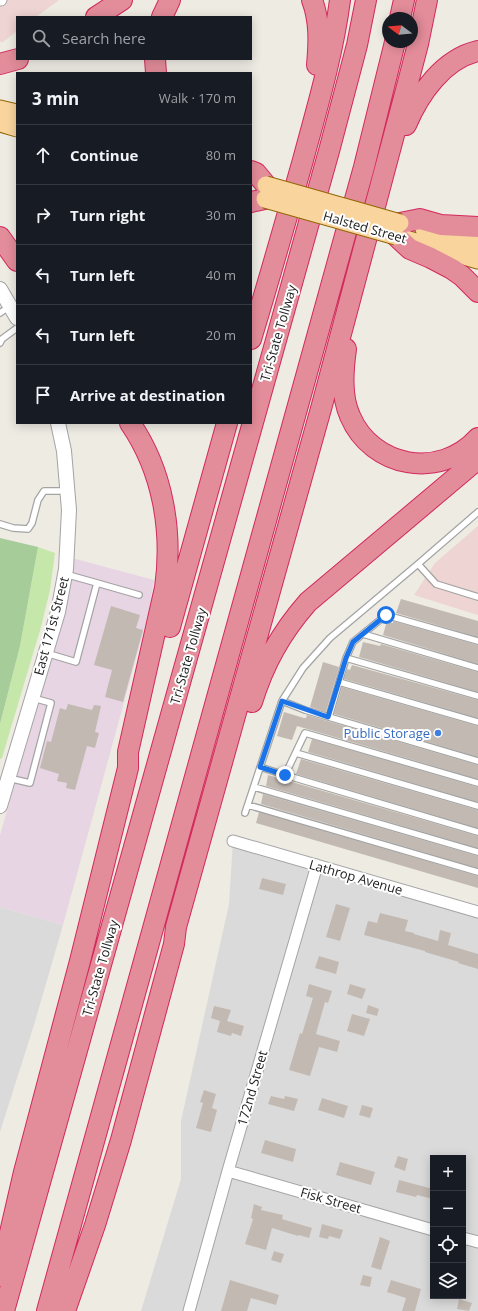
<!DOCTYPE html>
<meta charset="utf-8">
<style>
body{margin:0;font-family:"Open Sans",sans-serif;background:#20242c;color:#f1f3f6}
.controls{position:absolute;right:12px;bottom:12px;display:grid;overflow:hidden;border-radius:0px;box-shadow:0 2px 10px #0003}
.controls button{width:36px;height:36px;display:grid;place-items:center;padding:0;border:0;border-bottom:1px solid #363941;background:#171b24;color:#f1f3f6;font:20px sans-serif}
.compass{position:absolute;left:382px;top:12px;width:36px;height:36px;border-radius:50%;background:#171b24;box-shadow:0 2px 10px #0003;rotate:286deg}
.stop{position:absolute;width:12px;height:12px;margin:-9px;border:3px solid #1a73e8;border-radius:50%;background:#fff}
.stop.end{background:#1a73e8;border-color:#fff;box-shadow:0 1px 4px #0008}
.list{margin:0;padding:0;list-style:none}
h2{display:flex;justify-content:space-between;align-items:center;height:52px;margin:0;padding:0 16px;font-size:17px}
h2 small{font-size:13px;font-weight:400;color:#9ea1a6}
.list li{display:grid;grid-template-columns:26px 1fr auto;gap:12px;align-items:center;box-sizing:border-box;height:60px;padding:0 16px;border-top:1px solid #363941}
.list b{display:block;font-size:15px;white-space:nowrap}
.list em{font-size:13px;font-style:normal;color:#9ea1a6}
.icon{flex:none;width:22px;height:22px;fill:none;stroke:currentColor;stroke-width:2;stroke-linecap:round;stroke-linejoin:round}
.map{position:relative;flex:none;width:478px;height:1311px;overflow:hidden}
.search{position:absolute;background:#171b24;box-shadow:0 2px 10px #0003;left:16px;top:16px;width:236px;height:44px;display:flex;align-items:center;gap:10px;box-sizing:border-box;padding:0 14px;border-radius:0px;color:#9ea1a6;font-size:15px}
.panel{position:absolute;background:#171b24;box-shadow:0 2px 10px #0003;left:16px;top:72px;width:236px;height:352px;border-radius:0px}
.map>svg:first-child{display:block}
</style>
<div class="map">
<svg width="478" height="1311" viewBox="0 0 478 1311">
<rect width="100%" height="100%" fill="#eeebe3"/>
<path fill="#dbdada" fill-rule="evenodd" d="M233,841l245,71v399h-337l40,-132v-58l48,-217zM433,1158h30v138h-30z
M0,907l63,18 -29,100 -34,107z"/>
<path fill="#eed4d2" d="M0,0h59l-23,17h-19v14l-14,11h-3z
M478,526v89l-64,-20 21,-32z"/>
<path fill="#e7d5e3" d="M72,558l82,22 -5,31 -86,314 -63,-18v-72l47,-161 20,-73z"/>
<path fill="#c6e7aa" d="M38,547l17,6 -5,37 -9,37 -39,131 -2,1v-35l20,-78z"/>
<path fill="#a6cc99" d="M0,538l38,9 -18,99 -20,78z"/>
<path fill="#c2bab2" d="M401,599l77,22v16l-82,-24z
M111,606l29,9 -4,13 7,2 -20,72 -18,-5 7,-27 -18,-5z
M387,621l6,2v-2l85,24v19l-95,-29z
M363,642l17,4 1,-2 97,28v20l-119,-35z
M323,662l16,5 -13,45 -16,-5z
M352,665l126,35v18l-134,-39 3,-10 3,1z
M342,687l136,39v31l-144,-43z
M68,704l24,6 2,-5 7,1 -6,26 4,1 -4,15 -8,-2 -12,44 -9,-2 1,-5 -10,-2 2,-7 -19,-6 7,-27 4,1 9,-34 6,2z
M284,712l20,6h2l1,-3 171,50v14l-181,-53 -5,14 -15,-4z
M312,739l166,48v15l-170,-50z
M301,759l177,51v18l-182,-54z
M268,775l210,61v12l-212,-62z
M263,794l215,62v12l-217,-64z
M259,812l219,64v12l-222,-65z
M262,878l24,6 -3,11 -24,-6z
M336,904l14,4 -10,33 -14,-4z
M380,913l28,7 -3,11 9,2v1l24,7 2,-11 11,3 -3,12 30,9v15l-20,-6 1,-1 -34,-10v-1l-61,-16 4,-14 9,2z
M319,956l20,6 -3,12 -21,-6z
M309,984l23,7 -4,12 -3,-1 -9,32 24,7 -3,11 -18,-5 -9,29 -21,-6 11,-37 2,1 11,-36 -7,-2z
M350,984l16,5 -4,10 -15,-5z
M368,1005l11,4 -2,7 -11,-3z
M214,1006l17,4 -4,11 17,5 -3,10 -9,-3 -1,3 -14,-4 3,-11 -9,-3z
M352,1014l18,5 -6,17 -17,-5z
M204,1090l12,4 -4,14 5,2 -6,22 -15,-4 7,-25 -3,-1z
M271,1096l13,3 1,-3 13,3 -4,12 -26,-7z
M322,1098l26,8 -4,12 -26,-8z
M362,1105l11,3 -3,10 -11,-3z
M265,1140l31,9 -3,13 -32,-9z
M398,1156l10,3 -3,12 -11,-4z
M340,1162l35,10 -4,13 -35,-10z
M399,1180l34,9v10l-16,-4 -1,2 -20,-5z
M254,1204l8,3 -1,3 22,5 -1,4 30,9 -3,10 -10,-3 -1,1 -26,-8 -6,22 -21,-6 8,-25 -2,-1z
M322,1224l21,6 -3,9 -11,-3 -1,3 -9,-2z
M380,1237l10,4 -9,29 -10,-3z
M274,1251l10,3 -3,9 -10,-3z
M363,1275l9,2 -2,10 -10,-2z
M230,1280l49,15 -3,10 -25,-7 -4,13h-26z
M391,1280l30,9 -6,22h-13l4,-13 -19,-6z
M459,1299l13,4 -3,8 -12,-2z"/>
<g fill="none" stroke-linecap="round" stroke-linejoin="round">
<g stroke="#a4a4a4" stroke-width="8">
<path id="service" d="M0,313l10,-7
M0,343l2,-4 15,-11
M0,524l13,4 15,1 4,-6 6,-23 6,-9h23
M418,564l18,20 42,13
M97,583l42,12
M363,634l115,34
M46,653l30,9 21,-79 -32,-9
M346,658l132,38
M339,682l139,40
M282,701l23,9 173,51
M329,717l17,-59 7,-16 33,-27 92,26
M296,753l182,53
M260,767l25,8 20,-42 173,50
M285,775l193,57
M8,778l22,5 21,-80 -18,-5
M254,787l224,65
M248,805l230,67
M245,813l37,-112 21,-33 27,-30 88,-74 60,-52"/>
</g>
<g stroke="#a4a4a4" stroke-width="13">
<path id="minor" d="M0,0h1
M233,841l245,71
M228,1171l205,59
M463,1238l15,4
M189,1311l39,-140 89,-306"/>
</g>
<g stroke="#a4a4a4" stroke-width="16">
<path id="tertiary" d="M0,289l17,29
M0,806l58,-194 8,-43 3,-59 -5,-59 -6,-28"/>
</g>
<g stroke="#916705" stroke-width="19">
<path id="primary" d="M0,109l17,4
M0,123l17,5
M424,229l54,15
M402,238l76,22"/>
</g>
<g stroke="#d3295d" stroke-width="22">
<path id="motorway" d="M312,0c8,21 7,43 5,65
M96,17l26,-17
M162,17l8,-17
M400,18l4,-18
M155,59l1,14
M0,64l18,-5
M406,125c13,-31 37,-66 72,-74
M251,171l5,2 10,12
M251,202l14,-3
M400,223l20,-4 21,6 37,2
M396,236l14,13 21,9 21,11 10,7 16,16
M0,237l17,24
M251,339c18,-59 35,-119 52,-179 14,-52 30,-106 37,-160
M346,349c-3,22 -5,47 4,67 22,52 90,64 128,22
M170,627l57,-204
M252,702c12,-39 29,-69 56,-100l170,-143
M0,1276l24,-104 56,-211 48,-193v-16l37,-164c8,-57 -2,-117 -35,-165
M4,1311l325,-1160 28,-106 9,-45
M47,1311l317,-1144 31,-125
M65,1311l30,-86 26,-85 53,-196 2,-17 146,-522 84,-315 12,-46 9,-44"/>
</g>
<use href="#service" stroke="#fff" stroke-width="5.5"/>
<use href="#minor" stroke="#fff" stroke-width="11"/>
<use href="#tertiary" stroke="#fff" stroke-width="14"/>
<use href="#primary" stroke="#f9d49d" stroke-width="17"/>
<use href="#motorway" stroke="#e38c9a" stroke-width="20"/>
<g stroke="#916705" stroke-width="19" stroke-linecap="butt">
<path id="primary-bridge" d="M266,185l134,38
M265,199l131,37"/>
</g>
<use href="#primary-bridge" stroke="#f9d49d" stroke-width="17"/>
</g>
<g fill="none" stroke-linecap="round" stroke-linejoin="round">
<path stroke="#1a73e8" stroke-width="5" d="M285,775l-25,-8 22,-66 46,16 18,-59 7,-16 33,-27"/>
</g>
<circle fill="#3f7fe0" stroke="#fff" stroke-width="1.5" cx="438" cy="733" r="4"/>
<g text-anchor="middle" stroke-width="4" stroke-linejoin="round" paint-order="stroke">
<g font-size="13" fill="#1d1d1d" stroke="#fff">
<text transform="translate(365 227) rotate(16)" y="5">Halsted Street</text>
<text transform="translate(278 333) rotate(-74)" y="5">Tri-State Tollway</text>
<text transform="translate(51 626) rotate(-75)" y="5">East 171st Street</text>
<text transform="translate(188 656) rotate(-74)" y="5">Tri-State Tollway</text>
<text transform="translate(356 877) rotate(16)" y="5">Lathrop Avenue</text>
<text transform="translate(100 968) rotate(-74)" y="5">Tri-State Tollway</text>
<text transform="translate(252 1088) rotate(-74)" y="5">172nd Street</text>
<text transform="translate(331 1200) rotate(16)" y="5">Fisk Street</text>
</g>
<g font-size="13" fill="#366cbe" stroke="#fff" text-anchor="end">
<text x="430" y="738">Public Storage</text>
</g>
</g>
</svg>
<div class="controls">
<button>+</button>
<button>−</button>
<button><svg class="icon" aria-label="locate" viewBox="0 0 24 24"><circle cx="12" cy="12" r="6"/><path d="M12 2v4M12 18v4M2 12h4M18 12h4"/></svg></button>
<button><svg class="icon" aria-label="layers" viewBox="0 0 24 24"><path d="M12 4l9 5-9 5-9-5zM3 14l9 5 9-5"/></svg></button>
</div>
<svg class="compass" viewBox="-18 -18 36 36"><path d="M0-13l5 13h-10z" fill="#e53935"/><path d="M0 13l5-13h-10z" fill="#9ea1a6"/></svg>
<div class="stop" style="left:386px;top:615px"></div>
<div class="stop end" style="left:285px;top:775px"></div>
<div class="search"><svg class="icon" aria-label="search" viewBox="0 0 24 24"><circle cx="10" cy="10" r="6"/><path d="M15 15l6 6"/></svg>Search here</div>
<section class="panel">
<h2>3 min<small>Walk · 170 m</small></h2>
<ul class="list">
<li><svg class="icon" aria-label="ahead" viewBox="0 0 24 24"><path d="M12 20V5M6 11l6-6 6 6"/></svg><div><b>Continue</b></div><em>80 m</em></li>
<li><svg class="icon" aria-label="right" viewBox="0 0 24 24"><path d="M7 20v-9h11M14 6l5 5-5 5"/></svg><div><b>Turn right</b></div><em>30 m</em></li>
<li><svg class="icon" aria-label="left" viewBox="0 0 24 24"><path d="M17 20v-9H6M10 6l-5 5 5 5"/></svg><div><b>Turn left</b></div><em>40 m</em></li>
<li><svg class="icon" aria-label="left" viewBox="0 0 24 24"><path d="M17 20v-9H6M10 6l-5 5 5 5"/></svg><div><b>Turn left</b></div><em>20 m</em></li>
<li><svg class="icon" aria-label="arrive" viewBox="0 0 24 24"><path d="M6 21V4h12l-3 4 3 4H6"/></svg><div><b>Arrive at destination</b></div></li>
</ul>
</section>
</div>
